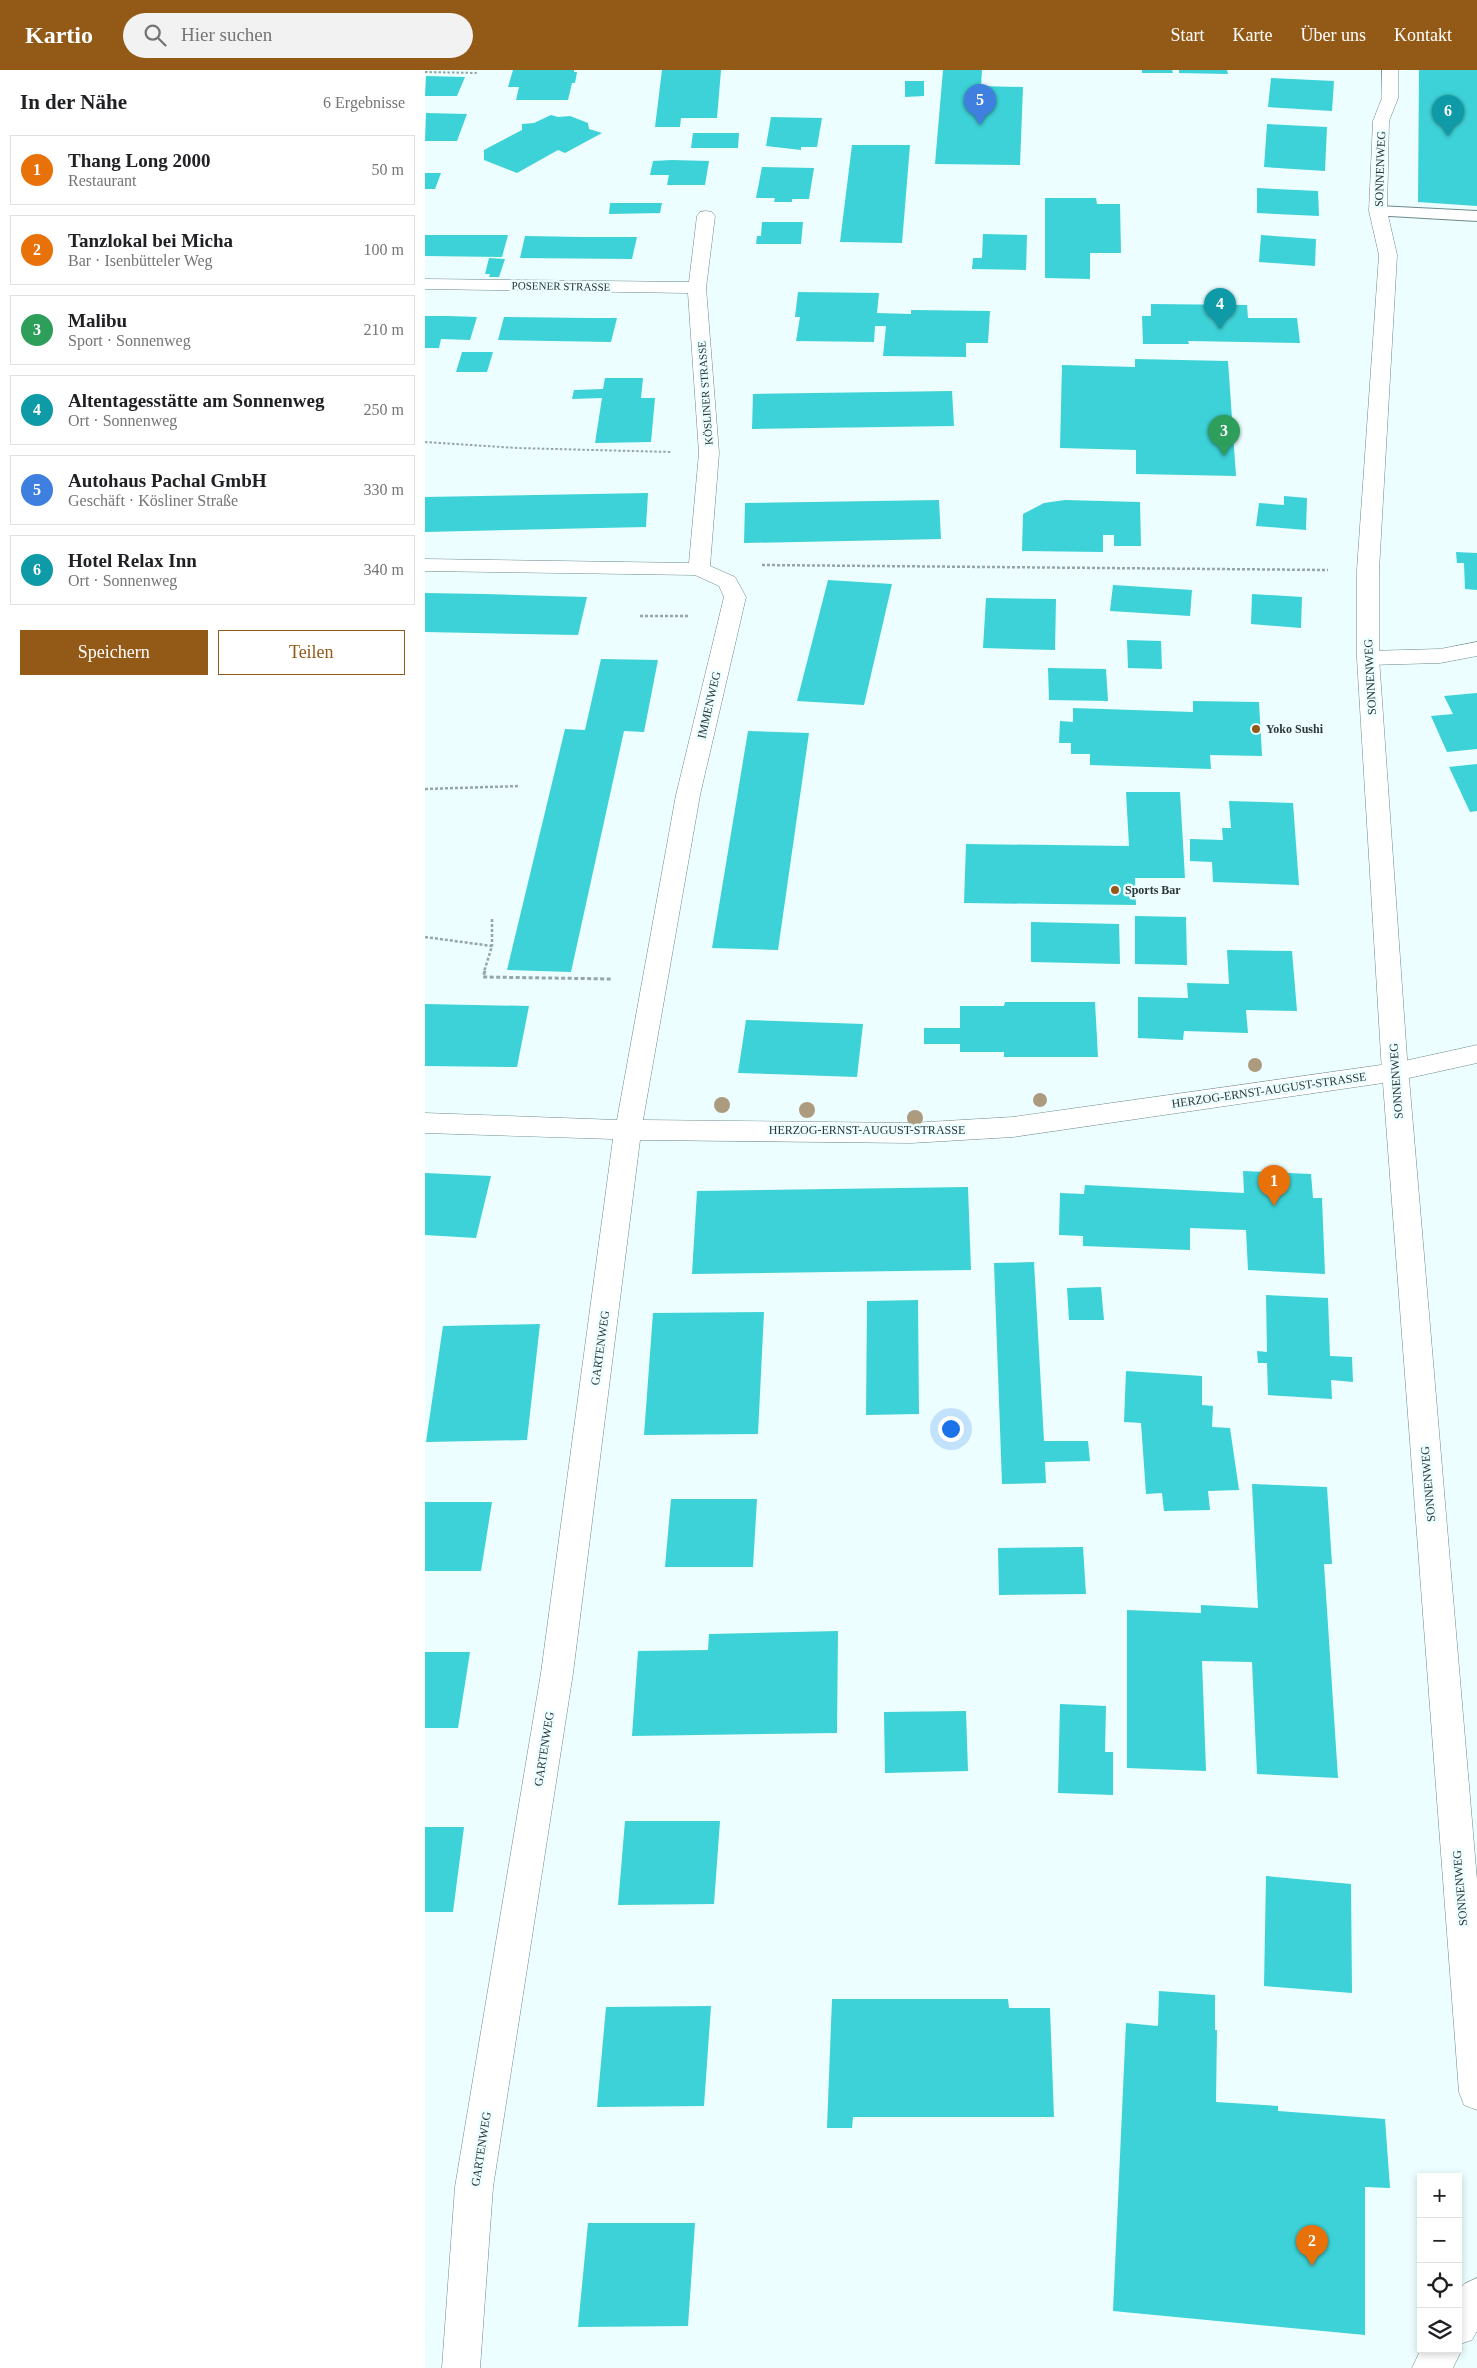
<!DOCTYPE html>
<html lang="de">
<meta charset="utf-8">
<style>
body{margin:0;font-family:"Times New Roman",serif;background:#f2f2f2;color:#202124}
.controls{position:absolute;right:15px;bottom:15px;display:grid;overflow:hidden;border-radius:0px;box-shadow:0 2px 8px #0003}
.controls button{width:45px;height:45px;display:grid;place-items:center;padding:0;border:0;border-bottom:1px solid #e0e0e0;background:#fff;color:#202124;font:25px sans-serif}
.you{position:absolute;left:525px;top:1358px;width:18px;height:18px;margin:-12px;border:4px solid #fff;border-radius:50%;background:#1a73e8;box-shadow:0 0 0 8px #1a73e833}
.badge{display:grid;place-items:center;width:32px;height:32px;border-radius:50%;background:#935917;color:#fff;font-size:16px;font-weight:700}
.pin{position:absolute;translate:-50% -41px;filter:drop-shadow(0 1px 2px #0008)}
.pin::after{content:'';position:absolute;top:26px;width:18px;height:15px;background:inherit;clip-path:polygon(0 0,100% 0,50% 100%)}
.list{margin:0;padding:0;list-style:none}
h2{display:flex;justify-content:space-between;align-items:center;height:65px;margin:0;padding:0 20px;font-size:21px}
h2 small{font-size:16px;font-weight:400;color:#757577}
.list li{display:grid;grid-template-columns:32px 1fr auto;gap:15px;align-items:center;box-sizing:border-box;height:70px;margin:0 10px 10px;padding:0 10px;border:1px solid #e0e0e0;border-radius:0px}
.list b{display:block;font-size:19px;white-space:nowrap}
.list p{margin:0;font-size:16px;white-space:nowrap;color:#757577}
.list em{font-size:16px;font-style:normal;color:#757577}
.actions{display:flex;gap:10px;padding:15px 20px}
.actions a{flex:1;padding:11px 0;border:1px solid #935917;border-radius:0px;text-align:center;font-size:18px;color:#935917}
.actions .main{background:#935917;color:#fff}
.icon{flex:none;width:28px;height:28px;fill:none;stroke:currentColor;stroke-width:2;stroke-linecap:round;stroke-linejoin:round}
.map{position:relative;flex:none;width:1052px;height:2298px;overflow:hidden}
header{display:flex;align-items:center;gap:30px;box-sizing:border-box;height:70px;padding:0 25px;background:#935917;color:#fff}
header strong{font-size:24px}
nav{display:flex;gap:28px;margin-inline-start:auto;font-size:18px}
.search{width:350px;height:45px;background:#f2f2f2;display:flex;align-items:center;gap:12px;box-sizing:border-box;padding:0 18px;border-radius:28px;color:#757577;font-size:19px}
main{display:flex}
aside{flex:1;background:#fff}
.map>svg:first-child{display:block}
</style>
<header>
<strong>Kartio</strong>
<div class="search"><svg class="icon" aria-label="search" viewBox="0 0 24 24"><circle cx="10" cy="10" r="6"/><path d="M15 15l6 6"/></svg>Hier suchen</div>
<nav><a>Start</a><a>Karte</a><a>Über uns</a><a>Kontakt</a></nav>
</header>
<main>
<aside>
<h2>In der Nähe<small>6 Ergebnisse</small></h2>
<ul class="list">
<li><span class="badge" style="background:#e8710a">1</span><div><b>Thang Long 2000</b><p>Restaurant</p></div><em>50 m</em></li>
<li><span class="badge" style="background:#e8710a">2</span><div><b>Tanzlokal bei Micha</b><p>Bar · Isenbütteler Weg</p></div><em>100 m</em></li>
<li><span class="badge" style="background:#2e9e5b">3</span><div><b>Malibu</b><p>Sport · Sonnenweg</p></div><em>210 m</em></li>
<li><span class="badge" style="background:#0f9aa8">4</span><div><b>Altentagesstätte am Sonnenweg</b><p>Ort · Sonnenweg</p></div><em>250 m</em></li>
<li><span class="badge" style="background:#3f7fe0">5</span><div><b>Autohaus Pachal GmbH</b><p>Geschäft · Kösliner Straße</p></div><em>330 m</em></li>
<li><span class="badge" style="background:#0f9aa8">6</span><div><b>Hotel Relax Inn</b><p>Ort · Sonnenweg</p></div><em>340 m</em></li>
</ul>
<div class="actions"><a class="main">Speichern</a><a>Teilen</a></div>
</aside>
<div class="map">
<svg width="1052" height="2298" viewBox="0 0 1052 2298">
<rect width="100%" height="100%" fill="#ecfeff"/>
<path fill="#3dd2d7" d="M88,0h61v2h3l-2,11h-3l-4,17h-52l3,-13h-11z
M237,0h59l-4,48h-36l-1,9h-25z
M518,0h39l-1,16 42,1 -3,78 -85,-1z
M717,0h30l1,3h-31z
M754,0h48l1,4 -49,-1z
M994,0h58v136l-59,-4z
M1,6l39,1 -8,19h-32z
M846,8l63,3 -2,30 -64,-4z
M480,11h19v15l-19,1z
M1,43l41,1 -10,27h-32z
M126,45l7,2 12,-1 18,7 1,6 13,4 -37,20 -7,-3 -41,23 -33,-13v-10l38,-20v-6l12,-1z
M346,47l51,1 -5,29h-16v3l-35,-4z
M842,54l60,3 -2,44 -61,-4z
M268,63h46l-1,15h-47z
M427,75h58l-8,98 -62,-1z
M247,90l37,1 -4,24h-38l2,-10h-19l3,-14z
M337,97l52,1 -5,31h-17v3h-18l1,-4h-19z
M0,103h16l-6,16h-10z
M832,118l61,3 1,25 -62,-3z
M620,128h51l1,6h23l1,49h-31v26l-45,-1z
M185,133h52l-2,10 -51,1z
M337,152h41l-2,22h-45l1,-8h4z
M558,164l44,1 -1,35 -54,-1 1,-11h9z
M0,165h83l-6,22 -77,-1z
M836,165l55,4 -1,27 -56,-4z
M100,166l57,1h55l-5,22 -112,-1z
M64,188l16,1 -6,18h-10l1,-3h-5z
M373,222l81,1 -2,20 34,1v-4l79,1 -2,32h-22v14l-83,-1 3,-30h-11l-1,16 -78,-1 4,-24h-5z
M726,234l96,1 1,13h49l3,25 -112,-2 1,3h-46l-1,-28h9z
M0,246h24l28,1 -7,23 -29,-1 -2,9h-14z
M79,247l84,1h29l-6,24 -113,-2z
M37,282h31l-6,20h-31z
M710,289l93,2 8,115 -100,-2v-24l-76,-2 2,-83 73,2z
M180,308h38l-2,20h14l-4,44 -56,1 7,-45 -30,1 2,-9 29,-1z
M527,321l2,35 -202,3 1,-35z
M223,423l-2,34 -221,5v-35z
M859,426l23,2 -1,32 -50,-4 3,-23 25,2z
M514,430l2,39 -197,4 1,-40z
M640,430l75,2 1,44h-27v-11h-11v17l-81,-1 1,-37 21,-11z
M1031,482l21,1v37l-12,-1 -1,-26h-7z
M403,510l64,4 -28,121 -67,-4z
M688,515l79,5 -2,26 -80,-5z
M0,523l59,1 103,3 -9,38 -104,-2 -49,-1z
M827,524l50,3 -1,31 -50,-4z
M561,528l70,1 -1,51 -72,-2z
M702,570l34,1 1,28 -34,-1z
M176,589l57,1 -14,72 -20,-1 -53,241 -64,-2 58,-241 20,1z
M623,598l58,1 2,32 -59,-1z
M1052,623v56l-30,3 -16,-36 22,-2 -9,-18z
M768,631l66,1 3,54 -52,-1 1,14 -121,-4v-11h-19v-11h-12l1,-22 13,1v-14l120,4z
M323,661l61,2 -31,217 -66,-2z
M1052,694v47l-7,1 -21,-45z
M701,722h54l5,86h-50l1,27 -172,-2 2,-59 163,2z
M804,731l64,2 6,82 -86,-3 -1,-20 -22,-1v-22l33,1 -1,-12h9z
M710,846l51,1 1,48 -52,-1z
M606,852l88,2 1,40 -89,-2z
M802,880l65,1 5,60 -51,-1 2,23 -64,-2 -1,9 -45,-2v-41l50,1 -1,-15 42,1z
M580,932h90l3,55h-94v-5h-44v-8h-36v-16h36v-22h44z
M0,934l104,2 -12,61 -92,-1z
M321,950l117,4 -6,53 -119,-4z
M818,1101l68,3 2,24h9l3,76 -77,-4 -2,-40 -56,-2v22l-107,-4v-10l-24,-1 1,-42 24,1 1,-9 159,8z
M0,1103l66,3 -15,62 -51,-3z
M543,1117l3,83 -279,4 5,-83z
M609,1192l10,179h44l2,20 -45,1 1,21 -44,1 -8,-221z
M676,1217l3,33h-35l-2,-32z
M841,1225l62,3 2,58 22,1 1,25 -22,-2 1,19 -64,-4 -1,-32h-9l-1,-12 10,1z
M493,1230l1,114 -53,1 1,-114z
M339,1242l-6,122 -114,1 9,-122z
M115,1254l-13,116 -101,2 17,-116z
M701,1301l76,5v29l11,1 -1,21 18,1 9,62 -31,1 2,19 -46,1 -2,-18 -16,1 -5,-71 -17,-1z
M827,1414l75,3 5,77h-8l14,214 -81,-4 -5,-112 -50,-1 4,110 -79,-3v-158l74,3v-8l57,3z
M246,1429h86l-4,68h-88z
M0,1432h67l-11,69h-56z
M658,1477l3,47 -87,1 -1,-47z
M413,1561l-1,102 -205,3 6,-85 70,-1 1,-16z
M0,1582h45l-12,76h-33z
M635,1634l46,2 -1,46h8v43l-55,-2z
M541,1641l2,60 -83,2 -1,-61z
M200,1751h95l-6,83 -96,1z
M0,1757h39l-11,85h-28z
M841,1806l85,8 1,109 -88,-7z
M734,1921l56,4v35h2l-1,72 62,4v5l107,8 5,69 -25,-1v148l-252,-24 13,-288 32,3z
M407,1929h176l1,9h41l4,109h-201l-1,11h-25z
M286,1936l-7,100 -107,1 9,-100z
M163,2153h107l-7,103 -110,1z"/>
<g fill="none" stroke-linecap="round" stroke-linejoin="round">
<g stroke="#6c898a" stroke-width="2">
<path id="service" d="M953,136l99,5v10l-105,-6 -2,-4 2,-4z"/>
</g>
<g stroke="#6c898a" stroke-width="1">
<path id="minor" d="M281,141l6,1 3,4 -9,72 13,165 -9,113 25,11 11,20 -46,198 -57,325 268,3 102,-6 382,-54 82,-18v18l-68,15 68,802v230l-13,-5 -5,-13 -76,-1009 -370,54 -102,6 -271,-3 -67,533 -80,514 -13,181h-38l13,-181 86,-514 72,-534 -188,-6v-20l192,7 59,-325 48,-198 -5,-11 -24,-11 -270,-4v-12l264,4 10,-110 -11,-160 -263,-4v-10l264,3 8,-66 3,-4z
M1052,572v14l-37,7 -72,2 -8,-2 -3,-5 3,-5 8,-2 72,-2z
M1052,2208v53l-5,9 -12,4 2,5 -9,19h-41l9,-19h37v-57l6,-8z"/>
</g>
<g stroke="#6c898a" stroke-width="1">
<path id="tertiary" d="M957,0h16v28l-9,23 -2,90 10,44 -18,315v88l29,414 -4,7 -9,2 -9,-2 -4,-7 -25,-414v-88l22,-315 -10,-44 4,-90 9,-23z"/>
</g>
<path stroke="#96a5a6" stroke-width="2" stroke-dasharray="2.5 2" stroke-linecap="butt" d="M0,2l51,1 1,-3
M0,372l92,6 154,4"/>
<path stroke="#96a5a6" stroke-width="2.5" stroke-dasharray="3 2" stroke-linecap="butt" d="M337,495l566,5
M215,546h49
M0,719l95,-3
M67,849v27
M0,867l67,9 -8,26"/>
<path stroke="#96a5a6" stroke-width="3" stroke-dasharray="4 2.5" stroke-linecap="butt" d="M60,901l-2,6 129,2"/>
<use href="#service" fill="#fff" fill-rule="evenodd"/>
<use href="#minor" fill="#fff" fill-rule="evenodd"/>
<use href="#tertiary" fill="#fff" fill-rule="evenodd"/>
</g>
<g fill="#ad9b7f">
<circle cx="830" cy="995" r="7"/>
<circle cx="615" cy="1030" r="7"/>
<circle cx="297" cy="1035" r="8"/>
<circle cx="382" cy="1040" r="8"/>
<circle cx="490" cy="1048" r="8"/>
</g>
<g fill="#935917" stroke="#ecfeff" stroke-width="2">
<circle cx="831" cy="659" r="5"/>
<circle cx="690" cy="820" r="5"/>
</g>
<g text-anchor="middle" stroke-width="5" stroke-linejoin="round" paint-order="stroke">
<g font-size="11" fill="#2b3737" stroke="#ecfeff">
<text transform="translate(136 216) rotate(1)" y="4">POSENER STRASSE</text>
<text transform="translate(280 323) rotate(-94)" y="4">KÖSLINER STRASSE</text>
</g>
<g font-size="12" fill="#2b3737" stroke="#ecfeff">
<text transform="translate(955 99) rotate(-88)" y="4">SONNENWEG</text>
<text transform="translate(945 607) rotate(-93)" y="4">SONNENWEG</text>
<text transform="translate(284 635) rotate(-77)" y="4">IMMENWEG</text>
<text transform="translate(971 1011) rotate(-94)" y="4">SONNENWEG</text>
<text transform="translate(844 1020) rotate(-8)" y="4">HERZOG-ERNST-AUGUST-STRASSE</text>
<text x="442" y="1064">HERZOG-ERNST-AUGUST-STRASSE</text>
<text transform="translate(175 1278) rotate(-82)" y="4">GARTENWEG</text>
<text transform="translate(1003 1414) rotate(-95)" y="4">SONNENWEG</text>
<text transform="translate(119 1679) rotate(-81)" y="4">GARTENWEG</text>
<text transform="translate(1035 1818) rotate(-95)" y="4">SONNENWEG</text>
<text transform="translate(56 2079) rotate(-81)" y="4">GARTENWEG</text>
</g>
<g font-size="12" font-weight="bold" fill="#2b3737" stroke="#ecfeff" text-anchor="start">
<text x="841" y="663">Yoko Sushi</text>
<text x="700" y="824">Sports Bar</text>
</g>
</g>
</svg>
<div class="controls">
<button>+</button>
<button>−</button>
<button><svg class="icon" aria-label="locate" viewBox="0 0 24 24"><circle cx="12" cy="12" r="6"/><path d="M12 2v4M12 18v4M2 12h4M18 12h4"/></svg></button>
<button><svg class="icon" aria-label="layers" viewBox="0 0 24 24"><path d="M12 4l9 5-9 5-9-5zM3 14l9 5 9-5"/></svg></button>
</div>
<div class="you"></div>
<div class="pin badge" style="left:849px;top:1136px;background:#e8710a">1</div>
<div class="pin badge" style="left:887px;top:2196px;background:#e8710a">2</div>
<div class="pin badge" style="left:799px;top:386px;background:#2e9e5b">3</div>
<div class="pin badge" style="left:795px;top:259px;background:#0f9aa8">4</div>
<div class="pin badge" style="left:555px;top:55px;background:#3f7fe0">5</div>
<div class="pin badge" style="left:1023px;top:66px;background:#0f9aa8">6</div>
</div>
</main>
